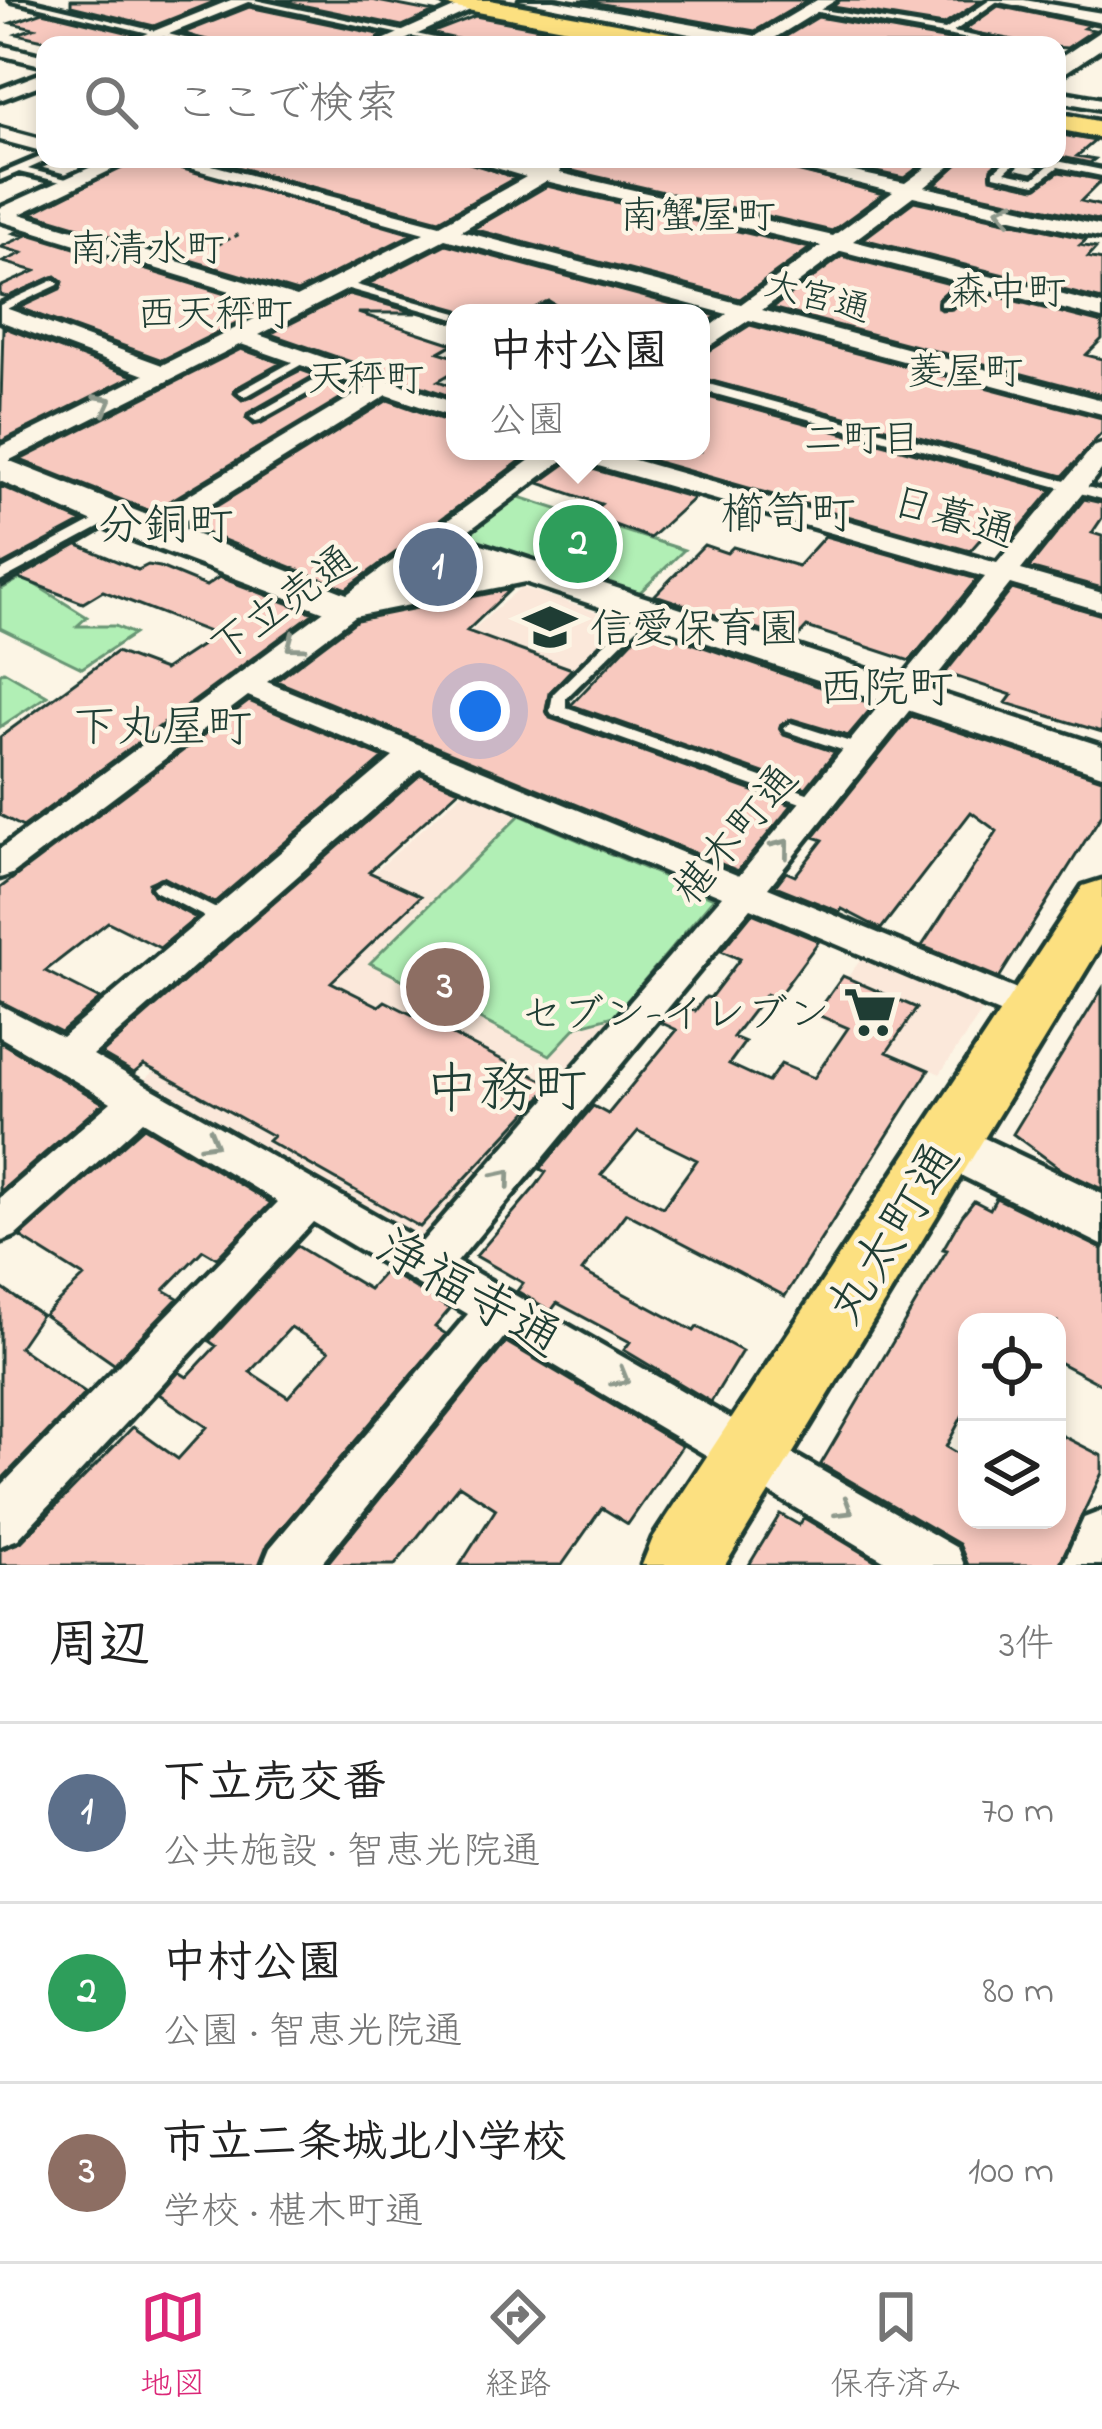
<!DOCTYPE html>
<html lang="ja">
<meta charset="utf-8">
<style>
body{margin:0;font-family:"Indie Flower","Klee One",sans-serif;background:#f6f6f6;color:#222}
.controls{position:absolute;right:36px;bottom:36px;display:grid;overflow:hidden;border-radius:24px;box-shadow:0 6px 18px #0003}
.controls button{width:108px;height:108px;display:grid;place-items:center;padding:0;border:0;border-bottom:3px solid #e0e0e0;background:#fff;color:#222;font:60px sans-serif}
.you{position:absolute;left:480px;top:711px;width:42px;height:42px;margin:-30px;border:9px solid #fff;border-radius:50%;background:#1a73e8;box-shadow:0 0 0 18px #1a73e833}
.badge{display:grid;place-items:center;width:78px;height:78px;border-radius:50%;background:#db2777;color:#fff;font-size:39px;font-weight:700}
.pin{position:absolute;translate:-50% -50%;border:6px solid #fff;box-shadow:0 3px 12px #0006}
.popup{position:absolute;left:446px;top:304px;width:264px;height:156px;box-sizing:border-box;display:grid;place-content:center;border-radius:24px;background:#fff;filter:drop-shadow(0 3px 9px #0005);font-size:39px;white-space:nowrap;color:#767676}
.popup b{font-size:45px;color:#222}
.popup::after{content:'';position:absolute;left:50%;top:100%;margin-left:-24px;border:24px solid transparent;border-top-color:#fff}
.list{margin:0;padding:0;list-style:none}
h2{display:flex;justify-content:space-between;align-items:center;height:156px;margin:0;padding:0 48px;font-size:51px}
h2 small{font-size:39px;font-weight:400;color:#767676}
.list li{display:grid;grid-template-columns:78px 1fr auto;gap:36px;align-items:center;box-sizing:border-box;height:180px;padding:0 48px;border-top:3px solid #e0e0e0}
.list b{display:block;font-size:45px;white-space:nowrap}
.list p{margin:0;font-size:39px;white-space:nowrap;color:#767676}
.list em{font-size:39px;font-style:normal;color:#767676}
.icon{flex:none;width:66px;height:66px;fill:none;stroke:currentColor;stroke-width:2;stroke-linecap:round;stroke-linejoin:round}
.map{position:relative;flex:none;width:1102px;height:1565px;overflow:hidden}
.search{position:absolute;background:#fff;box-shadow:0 6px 18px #0003;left:36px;right:36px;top:36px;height:132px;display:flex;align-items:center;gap:30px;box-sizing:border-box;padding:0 42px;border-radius:24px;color:#767676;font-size:45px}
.sheet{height:696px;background:#fff}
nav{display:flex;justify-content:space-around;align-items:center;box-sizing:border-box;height:168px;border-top:3px solid #e0e0e0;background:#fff;font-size:33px;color:#767676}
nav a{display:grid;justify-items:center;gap:6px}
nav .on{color:#db2777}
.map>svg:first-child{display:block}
</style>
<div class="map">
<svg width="1102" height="1565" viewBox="0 0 1102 1565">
<rect width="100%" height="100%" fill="#fcf5e5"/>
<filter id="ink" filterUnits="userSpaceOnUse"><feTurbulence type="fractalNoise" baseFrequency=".00833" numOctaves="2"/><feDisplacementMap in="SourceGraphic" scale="24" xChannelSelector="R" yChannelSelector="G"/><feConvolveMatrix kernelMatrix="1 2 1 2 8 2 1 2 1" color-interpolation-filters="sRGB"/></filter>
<g filter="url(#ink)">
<path fill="#fbe8da" d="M521,587l108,36 -48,48 -111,-39z
M470,786l254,108 -302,344 -277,-159z
M868,950l120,52 -48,72 -123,-56z"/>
<path fill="#b1efb5" stroke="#689674" stroke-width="3" d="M510,494l174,56 -45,43 -168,-55 -3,-11z
M23,577l64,40 -10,9h38l19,8 -52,34 -82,-40v-38z
M4,671l43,25 -47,31v-53z
M520,815l194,83 -100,118 -37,10 -27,29 -180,-92z"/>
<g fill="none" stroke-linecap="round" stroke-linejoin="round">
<path stroke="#589399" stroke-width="4.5" d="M493,0l251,45"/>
</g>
<path fill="#f8c9bf" stroke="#1f3d34" stroke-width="3" fill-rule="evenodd" d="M71,0h148l-65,26 -83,-20z
M277,0h95l62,12 -32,14z
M580,0h228l-53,31z
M840,0h142l-38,25 -111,-18z
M998,6l91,19 -5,3 10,2 -27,18 -43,-3 -60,-15z
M249,7l134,28 -15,10h-150l-35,-12z
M43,12l91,22 -19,11h-50l-48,-11 17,-6 -23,-5z
M475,16l127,24 -9,5h-121l-41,-12z
M818,17l159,28h-171l-23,-7z
M1057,134l38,7 -18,15 18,3 -5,4 -33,-7z
M138,159h16l258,75 -115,58 -265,-79z
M207,159h255l53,19 -76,42z
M502,159h254l127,35 -51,37 -268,-62 -5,-7z
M816,159h114l-26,19z
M963,159h38l-10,9v10l44,10 24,-16 43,8 -21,21 21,5v15l-167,-36z
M547,186l263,62 -70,51 -267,-70z
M914,201l173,38 -7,6 16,3 -8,9 14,3v40l-239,-61z
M19,231l249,76 -106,53 -143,-52 41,-19 3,-7 -7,-6 -49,21 -7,-2v-8l35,-16 -32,-9 19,-9 -21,-6 24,-11 -11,-3z
M446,244l271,72 -16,12v-15h-147l3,-7 -8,-5 -20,12h-68l-93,-29z
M842,256l112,29 -16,14 3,11 11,-1 21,-19 129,33v16l-16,16 16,4v36l-330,-87z
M349,294l68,19h-59l95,31 -14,8 16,5v14l-17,10 17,6v11l-185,-64z
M750,325l352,93v15l-39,43 -362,-98v-22z
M3,327l130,49 -133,66z
M241,349l40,14 -45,25 -2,5 8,7 59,-30 14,5 -67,38 -2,5 8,7 82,-43 20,7 -204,123 -132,-52z
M701,395l351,95 -36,43 -24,-7 -22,25 -351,-100h82z
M388,400l67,24 -10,11 10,4v12h79l-188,138 -160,-64z
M568,462l126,36 -44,40 -63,-23 14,-11 -62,-21z
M0,486l82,36 -82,44z
M1084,499l18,4v15l-10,15 10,3v52l-73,-20z
M102,531l-24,14 60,25 10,-5 12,2 46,19 13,-9 95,36 -291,214 -23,-12v-78l116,-85 48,18 53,-35 -114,-44 -20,12 -64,-25 -19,10z
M825,536l152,43 -67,82 -103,-34 -13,14 -139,-46 49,-50 23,8 6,-6 65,19z
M511,589l-44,42 105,38 -23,24 -3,17 4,8 242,87 -54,66 -462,-190 81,-61z
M1012,589l90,26v117l-96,-29 6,-8 -67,-22z
M645,627l208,71 22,6 -27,32 -56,-17 -11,5 3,11 51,17 -29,36 -235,-83z
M249,701l135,57 -170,145 -51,-26 -14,6 4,12 43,23 -36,30 -52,-26 -63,49 55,28 -39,33 -61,-31v-113z
M911,716l191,63v35l-103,164 -77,-32 75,-115 -26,-19 -90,117 -39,-20 -2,3 -65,-26 11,-14 9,4 28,-36 -9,-3z
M421,774l38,16 -90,82 52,24 -90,86 48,24 6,-5 167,84 -132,142 -152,-86 5,-5 -115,-64 -14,-7 -10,8 -33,-19z
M752,913l67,28 -42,57 -11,-4 -33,43 12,5 -16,22 39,18 13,-18 33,14 34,-50 -32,-14 27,-38 74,32 -30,44 42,18 -144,226 -159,-83 -44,58 112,60 3,-4 45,24 -31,51 -87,-52 6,-8 -73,-39 -6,8 -34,-20 6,-8 -47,-27 60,-70 10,-14 -6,-3 53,-63 15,8 69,-84 -15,-7 15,-19 18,7 11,-14 4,1 30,-39 -19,-8zM638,1131l59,29 -34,47 -62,-32z
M1102,989v200l-40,-19 -49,-36z
M0,1042l103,61 -103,89z
M144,1127l127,76 -54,55 -14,-8 -39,40 14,8 -64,66 -70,-49 40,-38 -64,-40z
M996,1198l106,51v136l-45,-24v-39h-90v85l-21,40 21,12v61h90v-87l45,23v17l-43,92h-91l-9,-21 -138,-80 126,-214 -4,-1 19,-33 12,-15 16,8z
M297,1246l72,43 17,-19 64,39 -15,18 11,7 -179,211 -8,20h-259v-15l21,-8 112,-115 45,32 29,-32 -48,-33 20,-22 8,5 29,-31 -7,-5zM291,1327l38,24 -41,46 -38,-25z
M0,1287l41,28 -22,32 66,46 -85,88z
M506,1342l176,104 -54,78 -26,-16 -40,57h-102l36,-56 -37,-24 -64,80h-69z
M780,1514l19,11 5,-7 79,47h-134z"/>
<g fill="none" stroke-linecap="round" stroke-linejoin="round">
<g stroke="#1f3d34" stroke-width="10">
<path id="lane" d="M11,0h14l189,45h-15z
M240,0h15l213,45h-16z
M990,0h9l-46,32 67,13h-18l-195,-35 4,-2 134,22z
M45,155v4l3,1 -20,9 46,12v4l-55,-13 -19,8v-6z
M1008,159h11l-14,13 29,6 15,-13 -21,-6h19l55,11v6l-44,-9 -22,17 -42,-9v-4z
M970,277l9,2 -30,27h-8v-4z
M54,280l5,3 -1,2 -58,27v-7z
M342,281l115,32 -2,6 -117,-33 -1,-2z
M547,305l6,3 -6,5h-14z
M301,357l10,2 -63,36 -4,1 -6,-4z
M338,367l4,1v6l-82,46 -4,1 -6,-4z
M701,382l401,109v8l-401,-109z
M110,512l5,1v6l-115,62v-10z
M647,606l7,4 -2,3 -86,85v10l258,91 2,4 -2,4h-12l-260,-93 -2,-3 3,-17 89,-87z
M791,723l75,24 2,4 -8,5 -75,-25 -2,-3z
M161,881l69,35 3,4 -3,4h-12l-63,-33 -3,-4z"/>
</g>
<g stroke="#1f3d34" stroke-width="9">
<path id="street" d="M231,0h22l-111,45h-23z
M520,0h34l202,36 61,-36h19l-63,39 14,6h-43z
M989,0h35l78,13v10z
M456,7l14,3 -76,35h-22z
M0,45l45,11v10l-45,-11z
M45,72v11l-45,17v-11z
M1057,91l45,8v10l-45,-8z
M0,128l45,12v12l-45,-12z
M109,159h25l-114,55 277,83 127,-64 -266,-74h31l251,66 86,-48 -60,-18c24,0 52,10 73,9 7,0 13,-3 20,-2l1,7 273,63 60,-44 -133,-33h35l110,24 33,-24h21l-34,28 177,39v12l-189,-42 -60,45 249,64v14l-261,-68 -79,59 340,90v14l-353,-94 -48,32v-18l26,-20 -282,-75 -186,96 196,68v15l-68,-23 -230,143h-20l-4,-6 4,-6 229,-138 -125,-44 -241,121v-18l144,-72 -144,-54v-15l162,59 118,-59 -280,-85v-13zM546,181l275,65 -80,58 -280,-73z
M1102,444v25l-81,101 81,23v18l-92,-27 -242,304 276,113 6,10 -6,10 -13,4 -13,-4 -267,-113 -294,354 500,286 7,17h-72l-387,-229 -185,229h-57l7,-17 198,-234 -155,-92 -295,317 -18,7v-59l278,-285 -135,-81 -128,115 -15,6v-44l111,-96 -111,-65v-32l62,32 331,-280 -145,-61 -236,178 -12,4v-29l542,-398h61l394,112 96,-116zM567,457l418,120 -246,299 -472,-194zM420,769l302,127 -300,346 -329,-187z
M1102,1511v54h-39l21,-47z"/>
</g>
<g stroke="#1f3d34" stroke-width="9">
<path id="secondary" d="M1102,30v18l-45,30v-18z
M0,457l347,137 133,-26 -55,-18 -6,-8 6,-8h26l651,212v29l-577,-193 -181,36 -14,-4 -196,-74 -134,-59z
M948,1121l154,73v51l-174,-86 -8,-16 8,-16z"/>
</g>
<g stroke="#1f3d34" stroke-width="9">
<path id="primary" d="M439,0h51l202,37 13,8h-53l-201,-38z
M1057,113l45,9v16l-45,-9z
M1102,880v64l-377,621h-83l11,-27 430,-652z"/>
</g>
<path stroke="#1f3d34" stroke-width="3" stroke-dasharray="4.5 4.5" stroke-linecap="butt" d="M202,252l40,-19"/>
<use href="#lane" fill="#fcf5e5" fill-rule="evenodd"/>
<use href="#street" fill="#fcf5e5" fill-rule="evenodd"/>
<use href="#secondary" fill="#fcf5e5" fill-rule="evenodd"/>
<use href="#primary" fill="#fce080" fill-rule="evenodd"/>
</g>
<defs><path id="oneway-chevron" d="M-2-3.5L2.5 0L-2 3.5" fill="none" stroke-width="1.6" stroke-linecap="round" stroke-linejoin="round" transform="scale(3)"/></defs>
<g stroke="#8e998c">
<use href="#oneway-chevron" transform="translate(1005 211) rotate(-168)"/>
<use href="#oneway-chevron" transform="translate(104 403) rotate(-28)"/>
<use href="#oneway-chevron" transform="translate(294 644) rotate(143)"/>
<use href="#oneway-chevron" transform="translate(782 847) rotate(-51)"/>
<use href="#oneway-chevron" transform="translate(210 1141) rotate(30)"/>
<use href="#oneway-chevron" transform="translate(504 1177) rotate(-50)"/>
<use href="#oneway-chevron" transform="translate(621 1378) rotate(30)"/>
<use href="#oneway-chevron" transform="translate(845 1509) rotate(31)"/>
</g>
</g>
<defs>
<g id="school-bare" transform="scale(4.14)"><path d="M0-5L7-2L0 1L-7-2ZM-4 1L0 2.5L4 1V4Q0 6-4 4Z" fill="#1f3d34" stroke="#fcf5e5" stroke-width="2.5" paint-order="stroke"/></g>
<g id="supermarket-bare" transform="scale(4.14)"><path d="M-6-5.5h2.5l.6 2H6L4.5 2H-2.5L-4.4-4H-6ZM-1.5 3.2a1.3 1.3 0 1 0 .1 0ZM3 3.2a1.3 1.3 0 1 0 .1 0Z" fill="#1f3d34" stroke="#fcf5e5" stroke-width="2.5" paint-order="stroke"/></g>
</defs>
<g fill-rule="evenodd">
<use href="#school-bare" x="550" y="627"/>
<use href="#supermarket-bare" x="870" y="1012"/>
</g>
<g text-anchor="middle" stroke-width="9" stroke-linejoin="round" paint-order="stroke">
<g font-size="36" fill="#1f3d34" stroke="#fcf5e5">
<text transform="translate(818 295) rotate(15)" y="13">大宮通</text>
</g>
<g font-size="39" fill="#1f3d34" stroke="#fcf5e5">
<text x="698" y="228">南蟹屋町</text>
<text x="147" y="261">南清水町</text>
<text x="1008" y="304">森中町</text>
<text x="215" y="326">西天秤町</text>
<text x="965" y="384">菱屋町</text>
<text x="366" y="391">天秤町</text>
<text x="862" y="451">二町目</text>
</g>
<g font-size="42" fill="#1f3d34" stroke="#fcf5e5">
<text transform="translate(954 515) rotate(16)" y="15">日暮通</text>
<text transform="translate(282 602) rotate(-36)" y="15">下立売通</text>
<text transform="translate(734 833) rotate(-50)" y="15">椹木町通</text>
</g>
<g font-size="42" fill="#1f3d34" stroke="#fcf5e5" text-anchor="start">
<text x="590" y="642">信愛保育園</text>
<text x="830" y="1027" text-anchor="end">セブン-イレブン</text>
</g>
<g font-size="45" fill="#1f3d34" stroke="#fcf5e5">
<text x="788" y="528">櫛笥町</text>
<text x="166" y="539">分銅町</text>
<text x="886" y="702">西院町</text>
<text x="162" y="741">下丸屋町</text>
</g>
<g font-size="51" fill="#1f3d34" stroke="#fcf5e5">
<text transform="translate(891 1232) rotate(-58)" y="18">丸太町通</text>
<text transform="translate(470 1291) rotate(30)" y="18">浄福寺通</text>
</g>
<g font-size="54" fill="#1f3d34" stroke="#fcf5e5">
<text x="506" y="1106">中務町</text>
</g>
</g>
</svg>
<div class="controls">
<button><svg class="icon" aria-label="locate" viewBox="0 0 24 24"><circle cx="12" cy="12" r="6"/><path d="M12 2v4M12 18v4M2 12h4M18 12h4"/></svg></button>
<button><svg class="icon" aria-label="layers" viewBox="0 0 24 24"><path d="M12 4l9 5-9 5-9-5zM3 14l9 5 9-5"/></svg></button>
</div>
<div class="you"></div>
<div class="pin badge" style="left:438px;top:567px;background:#5c6f8a">1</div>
<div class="pin badge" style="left:578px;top:544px;background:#2e9e5b">2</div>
<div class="popup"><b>中村公園</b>公園</div>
<div class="pin badge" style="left:445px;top:987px;background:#8d6e63">3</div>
<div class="search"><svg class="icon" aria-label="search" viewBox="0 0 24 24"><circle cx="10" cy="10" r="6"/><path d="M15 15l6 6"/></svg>ここで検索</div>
</div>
<section class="sheet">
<h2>周辺<small>3件</small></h2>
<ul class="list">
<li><span class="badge" style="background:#5c6f8a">1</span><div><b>下立売交番</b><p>公共施設 · 智恵光院通</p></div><em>70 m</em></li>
<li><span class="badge" style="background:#2e9e5b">2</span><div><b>中村公園</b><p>公園 · 智恵光院通</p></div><em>80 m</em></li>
<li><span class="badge" style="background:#8d6e63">3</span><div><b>市立二条城北小学校</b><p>学校 · 椹木町通</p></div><em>100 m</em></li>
</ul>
</section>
<nav>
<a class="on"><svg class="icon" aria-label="map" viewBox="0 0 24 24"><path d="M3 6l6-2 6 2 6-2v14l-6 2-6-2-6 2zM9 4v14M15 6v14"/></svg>地図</a>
<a><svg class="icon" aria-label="directions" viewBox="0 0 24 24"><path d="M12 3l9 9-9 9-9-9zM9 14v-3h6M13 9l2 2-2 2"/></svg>経路</a>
<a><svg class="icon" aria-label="saved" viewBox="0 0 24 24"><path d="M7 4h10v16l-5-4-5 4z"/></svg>保存済み</a>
</nav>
